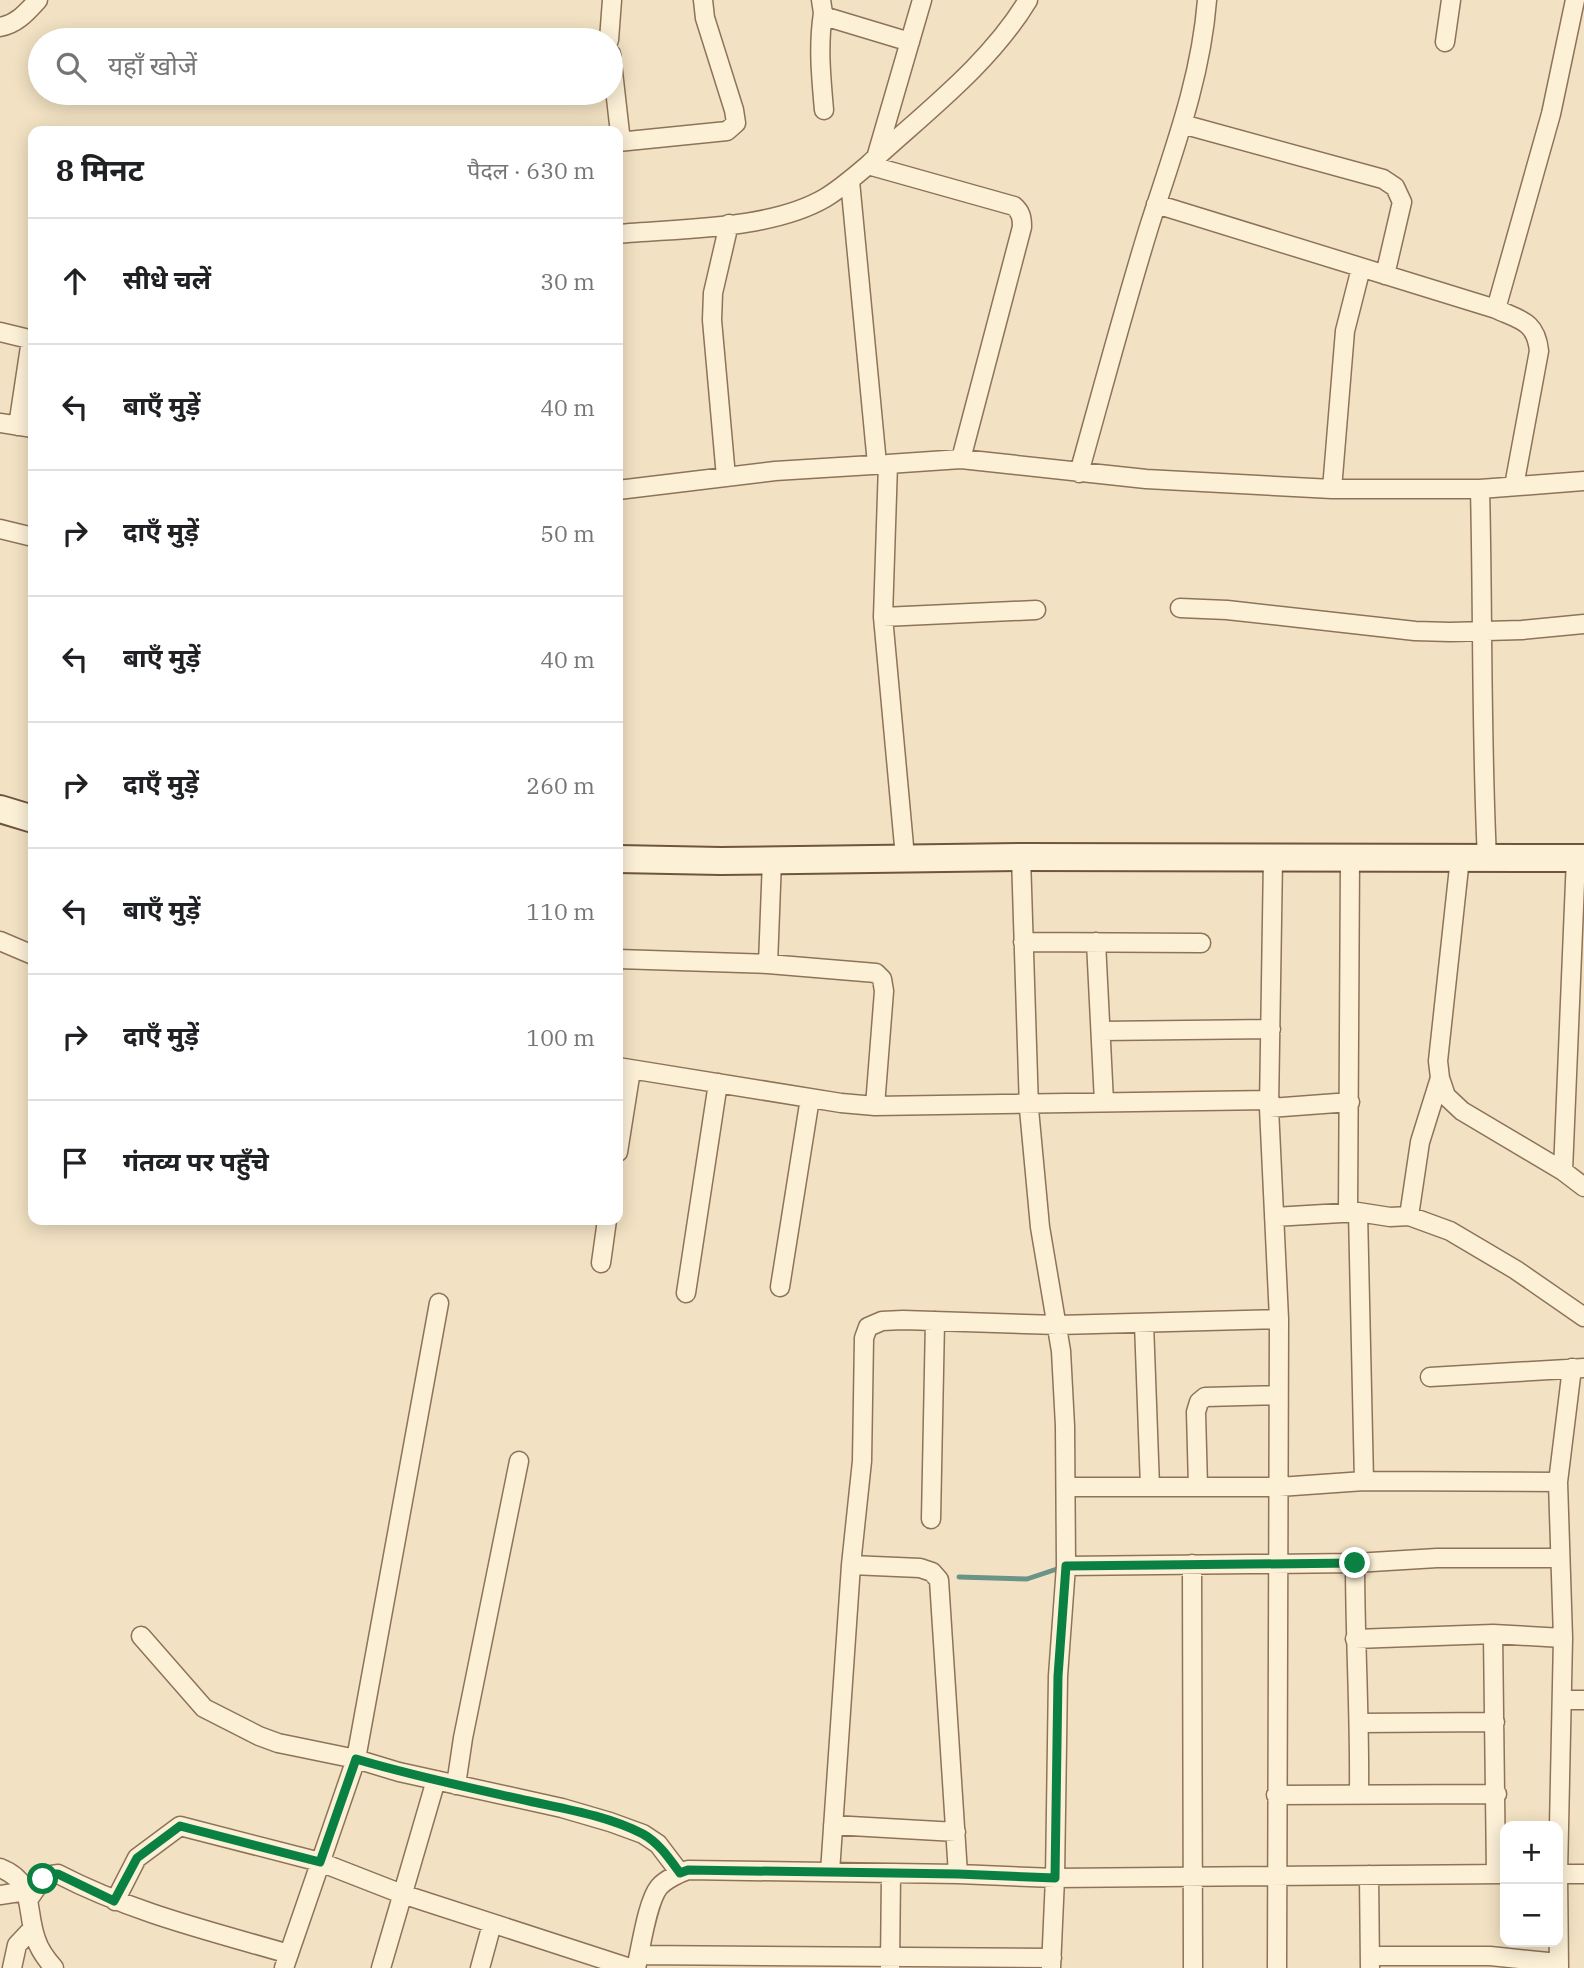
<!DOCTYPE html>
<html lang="hi">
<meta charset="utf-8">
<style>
body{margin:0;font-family:"IBM Plex Serif","Noto Sans Devanagari",serif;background:#f2f2f2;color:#202124}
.controls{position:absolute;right:21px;bottom:21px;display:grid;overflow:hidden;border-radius:14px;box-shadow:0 4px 18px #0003}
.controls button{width:63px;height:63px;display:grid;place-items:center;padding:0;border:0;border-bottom:2px solid #e0e0e0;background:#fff;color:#202124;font:35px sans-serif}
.stop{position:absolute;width:21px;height:21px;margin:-16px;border:5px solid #0b8043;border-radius:50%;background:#fff}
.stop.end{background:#0b8043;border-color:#fff;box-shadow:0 2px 7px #0008}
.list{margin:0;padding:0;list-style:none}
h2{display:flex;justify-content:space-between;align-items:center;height:91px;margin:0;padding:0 28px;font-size:30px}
h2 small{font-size:23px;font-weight:400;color:#757577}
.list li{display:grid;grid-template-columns:46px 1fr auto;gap:21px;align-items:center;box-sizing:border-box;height:126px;padding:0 28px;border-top:2px solid #e0e0e0}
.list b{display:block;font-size:26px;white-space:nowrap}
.list em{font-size:23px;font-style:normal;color:#757577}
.icon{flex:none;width:38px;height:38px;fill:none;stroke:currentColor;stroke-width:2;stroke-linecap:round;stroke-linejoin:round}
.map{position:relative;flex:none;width:1584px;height:1968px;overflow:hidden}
.search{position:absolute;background:#fff;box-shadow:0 4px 18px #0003;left:28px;top:28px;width:595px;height:77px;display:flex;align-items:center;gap:18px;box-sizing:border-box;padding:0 24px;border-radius:38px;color:#757577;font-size:26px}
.panel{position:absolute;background:#fff;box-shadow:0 4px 18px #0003;left:28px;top:126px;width:595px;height:1099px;border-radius:14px}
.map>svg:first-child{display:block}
</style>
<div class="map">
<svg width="1584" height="1968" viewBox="0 0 1584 1968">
<rect width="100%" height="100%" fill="#f2e2c3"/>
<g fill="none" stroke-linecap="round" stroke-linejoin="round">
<path stroke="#6b9488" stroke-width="5" d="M959,1577l68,2 36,-12"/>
<g stroke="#8e7358" stroke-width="21">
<path id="street" d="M821,0l2,13 4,4 83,25
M823,13c-5,33 -2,63 1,97
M0,27c17,-3 27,-15 38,-27
M609,40l3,-40
M1445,42l6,-42
M611,54l10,88
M1182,124l201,55 12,8 7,15 -17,73
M618,142l109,-11 9,-8 -2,-13 -29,-92 -2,-18
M876,158l46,-158
M868,165l146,41c7,6 8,12 8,21l-61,232
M850,181l27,283
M1156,204l340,105 55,-195 24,-114
M618,234c63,-6 152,-4 207,-36 15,-9 29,-21 43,-33 55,-51 121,-100 160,-165
M1496,309c24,11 40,12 43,42l-25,135
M0,332l33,8
M0,423l33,5
M18,426l13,-86
M1079,473c23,-82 45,-165 70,-246 24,-75 52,-148 58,-227
M726,477l-14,-157 1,-27 16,-69
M1332,489l13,-158 16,-63
M1480,489c3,123 1,246 7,369
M618,490l157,-19 113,-7
M0,529l33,8
M1180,608l47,2 188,21 35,1 72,-2 62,-6
M883,617l153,-7
M905,857l-22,-240 5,-153 73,-5 185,20 186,10h148l104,-8
M1021,857l8,252 11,118 21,124 4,75 1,140 -8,110 -3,202 -4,90
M1273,858l-4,250 10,211 -2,649
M1460,858l-22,203 2,17 6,18 16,15 101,60 21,16
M0,941l33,14
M1023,942l178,1
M1096,942l8,160
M618,959l150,5 108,9 6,6 2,12 -9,115
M768,964l4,-104
M1101,1031l170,-2
M618,1067l223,36 34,3 395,-6
M1269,1108l81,-6
M618,1152l13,-82
M1563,1171l13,-313
M1358,1212l6,269
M1348,1213l2,-355
M1409,1216l11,-74 20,-64
M1274,1217l84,-5 32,5 19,-1 41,15 66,39 68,47
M601,1263l6,-43
M780,1287l30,-189
M686,1293l32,-210
M1144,1323l6,164
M1430,1377l154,-9
M1066,1487h213l85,-6 194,1
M1198,1487l-2,-75 3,-10 6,-5 73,-2
M931,1519l4,-198
M1355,1563c0,77 5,153 4,230
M1192,1564l1,404
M851,1565l69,3 12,4 7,8 19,294
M1066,1566l289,-3 82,-5h122
M1493,1634l3,240
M141,1636l63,72 55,28 19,7 78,16 43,13 163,36 48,14 33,12 15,10 22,29
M1355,1639l138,-5 70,4
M1563,1700h21
M1360,1723l135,-1
M456,1785l7,-47 56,-277
M1276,1795l221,-1
M833,1825l123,7
M0,1868c36,14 25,41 36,71 3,10 11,21 18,29
M830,1872l21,-307 11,-104 2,-123 4,-11 14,-6 21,-1 155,5 221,-6
M1558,1874h26
M1369,1875l1,93
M0,1895l26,-4
M28,1900c9,-12 14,-25 30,-26 73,38 152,57 231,80
M115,1901l22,-43 43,-32 140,36 82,32 228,74
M639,1955l413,3
M1370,1956h120l68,7
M12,1968l5,-23 16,-17
M284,1968l72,-209 83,-456
M381,1968l55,-188
M480,1968l12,-44
M636,1968c5,-20 11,-66 23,-81 6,-7 20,-14 29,-17l270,4 97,4 450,-4
M890,1968l1,-95
M1559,1968l-1,-94 5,-236 -5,-156 14,-114"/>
</g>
<g stroke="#70543b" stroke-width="30">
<path id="secondary" d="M0,809l33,10
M618,859l103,2 300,-4 563,1"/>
</g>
<use href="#street" stroke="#fcf0d7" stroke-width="18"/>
<use href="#secondary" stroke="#fcf0d7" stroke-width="26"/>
</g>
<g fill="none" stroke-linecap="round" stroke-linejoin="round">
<path stroke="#0b8043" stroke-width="9" d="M43,1879l7,-5h8l56,27 23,-43 43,-32 140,36 36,-103c57,17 115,29 173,42 37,8 80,15 114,33 16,9 26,24 37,39l8,-3 270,4 97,4 3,-202 8,-110 289,-3"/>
</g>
</svg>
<div class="controls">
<button>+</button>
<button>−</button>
</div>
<div class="stop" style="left:43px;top:1879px"></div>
<div class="stop end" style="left:1355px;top:1563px"></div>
<div class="search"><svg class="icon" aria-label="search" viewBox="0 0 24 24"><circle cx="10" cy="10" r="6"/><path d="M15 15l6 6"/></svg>यहाँ खोजें</div>
<section class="panel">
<h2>8 मिनट<small>पैदल · 630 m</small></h2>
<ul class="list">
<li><svg class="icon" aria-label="ahead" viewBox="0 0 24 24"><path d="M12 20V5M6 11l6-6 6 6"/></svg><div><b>सीधे चलें</b></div><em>30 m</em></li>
<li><svg class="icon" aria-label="left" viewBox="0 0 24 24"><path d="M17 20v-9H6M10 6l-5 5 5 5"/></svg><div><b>बाएँ मुड़ें</b></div><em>40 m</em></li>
<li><svg class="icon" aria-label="right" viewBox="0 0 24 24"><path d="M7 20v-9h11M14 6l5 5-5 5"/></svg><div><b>दाएँ मुड़ें</b></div><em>50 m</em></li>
<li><svg class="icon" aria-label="left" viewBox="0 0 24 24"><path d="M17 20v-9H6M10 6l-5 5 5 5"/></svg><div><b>बाएँ मुड़ें</b></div><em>40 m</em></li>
<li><svg class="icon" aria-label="right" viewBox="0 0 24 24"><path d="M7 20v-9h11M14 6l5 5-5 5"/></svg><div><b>दाएँ मुड़ें</b></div><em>260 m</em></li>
<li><svg class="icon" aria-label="left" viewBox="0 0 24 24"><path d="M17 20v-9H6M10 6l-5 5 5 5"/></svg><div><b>बाएँ मुड़ें</b></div><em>110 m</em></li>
<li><svg class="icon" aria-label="right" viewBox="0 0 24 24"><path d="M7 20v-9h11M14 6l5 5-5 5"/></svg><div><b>दाएँ मुड़ें</b></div><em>100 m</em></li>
<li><svg class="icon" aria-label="arrive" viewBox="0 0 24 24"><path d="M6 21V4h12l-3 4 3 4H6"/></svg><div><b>गंतव्य पर पहुँचे</b></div></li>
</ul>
</section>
</div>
